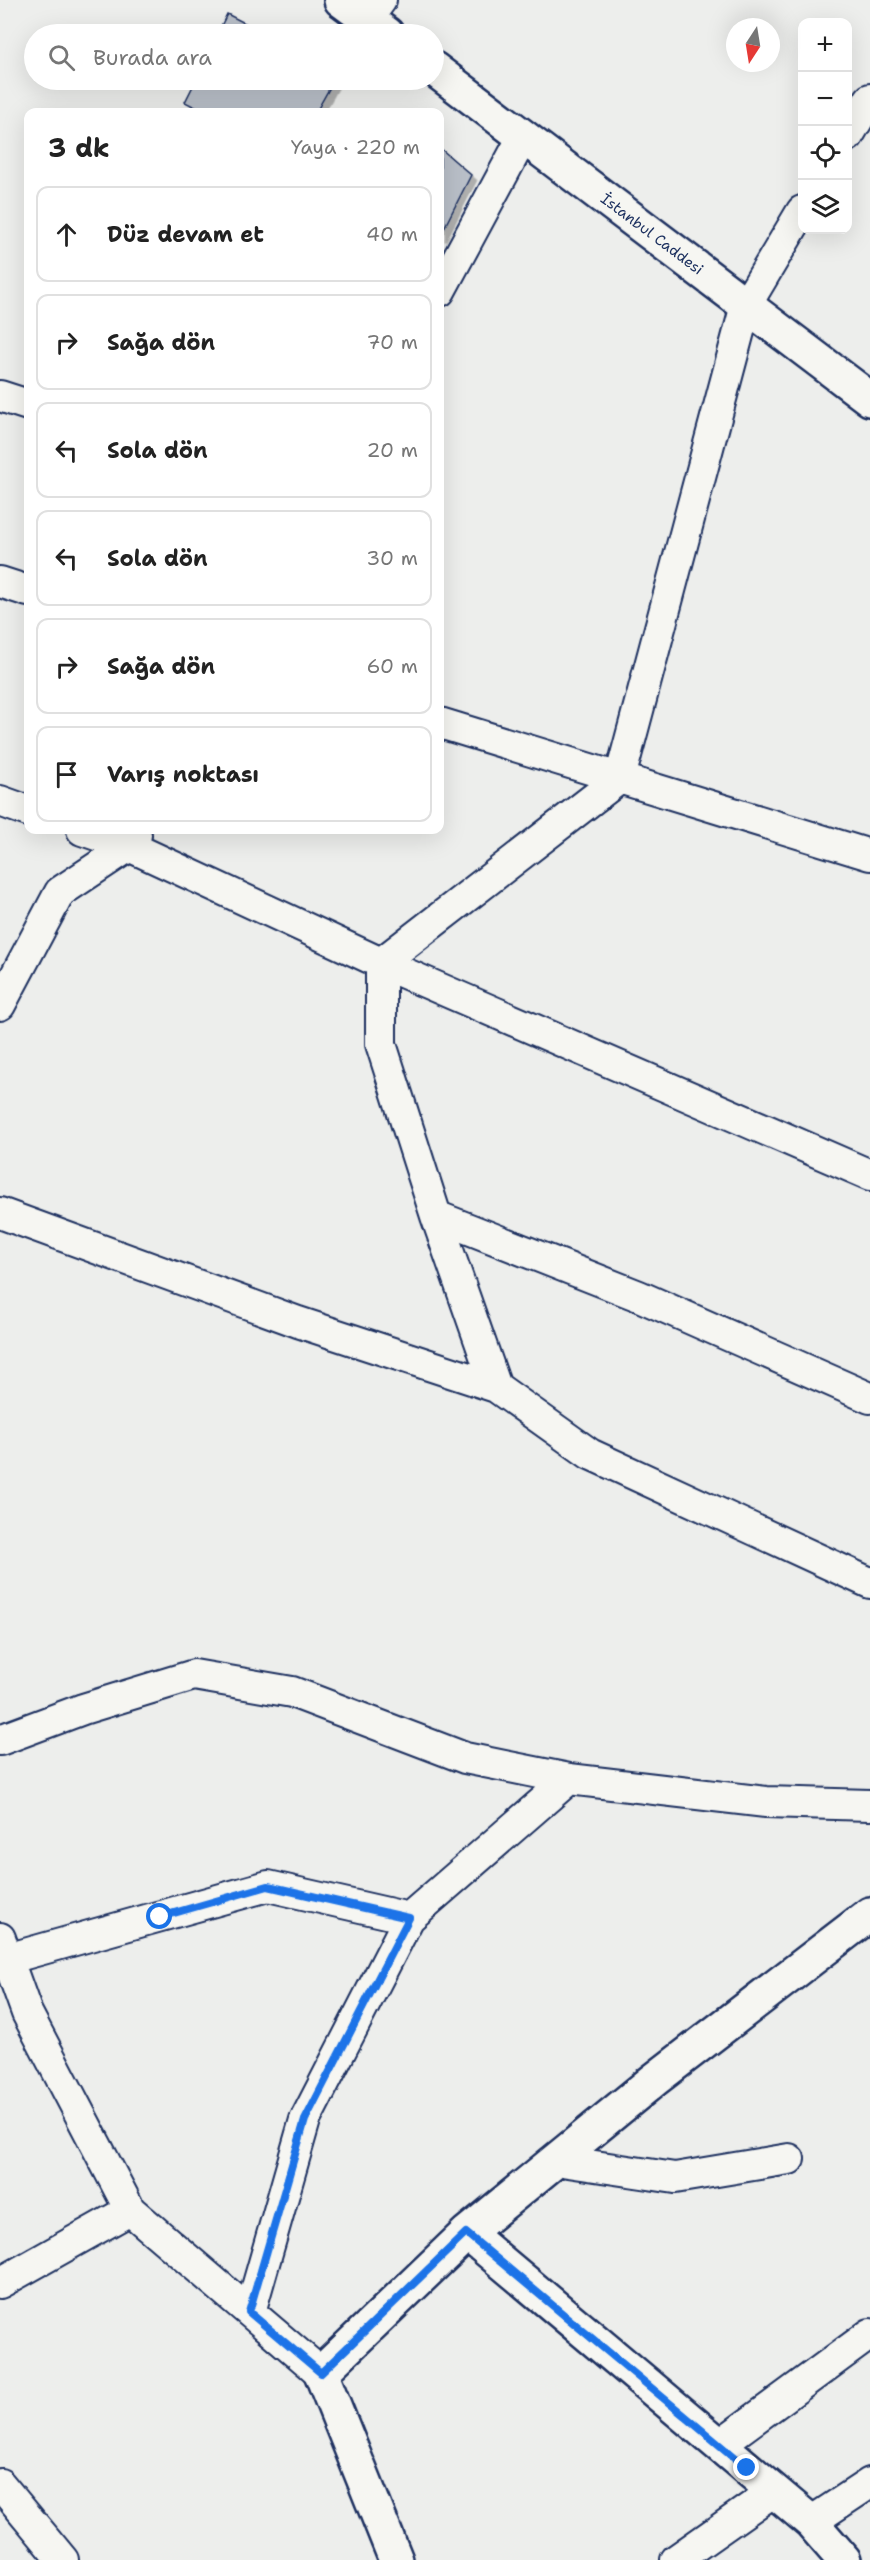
<!DOCTYPE html>
<html lang="tr">
<meta charset="utf-8">
<style>
body{margin:0;font-family:"Shantell Sans",sans-serif;background:#f2f2f2;color:#222}
.controls{position:absolute;right:18px;top:18px;display:grid;overflow:hidden;border-radius:12px;box-shadow:0 6px 24px #0002}
.controls button{width:54px;height:54px;display:grid;place-items:center;padding:0;border:0;border-bottom:2px solid #e0e0e0;background:#fff;color:#222;font:30px sans-serif}
.compass{position:absolute;left:726px;top:18px;width:54px;height:54px;border-radius:50%;background:#fff;box-shadow:0 6px 24px #0002;rotate:192deg}
.stop{position:absolute;width:18px;height:18px;margin:-14px;border:4px solid #1a73e8;border-radius:50%;background:#fff}
.stop.end{background:#1a73e8;border-color:#fff;box-shadow:0 2px 6px #0008}
.list{margin:0;padding:0;list-style:none}
h2{display:flex;justify-content:space-between;align-items:center;height:78px;margin:0;padding:0 24px;font-size:26px}
h2 small{font-size:20px;font-weight:400;color:#767676}
.list li{display:grid;grid-template-columns:39px 1fr auto;gap:18px;align-items:center;box-sizing:border-box;height:96px;margin:0 12px 12px;padding:0 12px;border:2px solid #e0e0e0;border-radius:12px}
.list b{display:block;font-size:22px;white-space:nowrap}
.list em{font-size:20px;font-style:normal;color:#767676}
.icon{flex:none;width:33px;height:33px;fill:none;stroke:currentColor;stroke-width:2;stroke-linecap:round;stroke-linejoin:round}
.map{position:relative;flex:none;width:870px;height:2560px;overflow:hidden}
.search{position:absolute;background:#fff;box-shadow:0 6px 24px #0002;left:24px;top:24px;width:420px;height:66px;display:flex;align-items:center;gap:15px;box-sizing:border-box;padding:0 21px;border-radius:33px;color:#767676;font-size:22px}
.panel{position:absolute;background:#fff;box-shadow:0 6px 24px #0002;left:24px;top:108px;width:420px;height:726px;border-radius:12px}
.map>svg:first-child{display:block}
</style>
<div class="map">
<svg width="870" height="2560" viewBox="0 0 870 2560">
<defs>
<filter id="shadow"><feDropShadow dx="5.5" dy="5.5" stdDeviation="0" flood-color="#0004"/></filter>
</defs>
<rect width="100%" height="100%" fill="#edeeec"/>
<filter id="ink" filterUnits="userSpaceOnUse"><feTurbulence type="fractalNoise" baseFrequency=".0167" numOctaves="2"/><feDisplacementMap in="SourceGraphic" scale="12" xChannelSelector="R" yChannelSelector="G"/><feConvolveMatrix kernelMatrix="1 2 1 2 8 2 1 2 1" color-interpolation-filters="sRGB"/></filter>
<g filter="url(#ink)">
<path fill="#b9bfc8" stroke="#1b2f5e" stroke-width="1.5" filter="url(#shadow)" d="M227,14l39,20h-49z
M196,80h138l-18,32h-111l-20,-10z
M440,148l31,27 -31,61z"/>
<g fill="none" stroke-linecap="round" stroke-linejoin="round">
<g stroke="#1b2f5e" stroke-width="34">
<path id="street" d="M367,19l14,-19
M848,136l22,-37
M440,291l83,-154
M0,396l28,9
M0,582l28,9
M440,723l430,132
M0,801l28,10
M82,830l47,16 252,117 489,212
M0,1005l60,-113 69,-46 7,-11
M0,1213l298,109 198,65 94,67 280,129
M436,1216l203,80 231,102
M496,1387l-60,-171 -55,-172v-81l239,-185 126,-473 56,-94
M0,1740l83,-31 111,-34 98,17 173,66 104,21 197,23 104,3
M0,1938l27,75 103,197 191,163
M7,1959l261,-73 141,32
M555,2160l120,18 114,-19
M0,2283l130,-73
M250,2312l55,-192 104,-202 160,-139
M719,2445l151,-111
M0,2484l63,76
M811,2522l59,-39
M676,2560l98,-69"/>
</g>
<g stroke="#1b2f5e" stroke-width="38">
<path id="secondary" d="M341,0l46,34
M434,69l436,330
M467,2233l344,289 33,38
M396,2560l-75,-187 146,-140 187,-153 216,-166"/>
</g>
<use href="#street" stroke="#f6f6f2" stroke-width="30"/>
<use href="#secondary" stroke="#f6f6f2" stroke-width="33"/>
</g>
</g>
<g fill="none" stroke-linecap="round" stroke-linejoin="round" filter="url(#ink)">
<path stroke="#1a73e8" stroke-width="8" d="M160,1917l108,-31 141,32 -104,202 -56,192 72,61 145,-140 281,235"/>
</g>
<g text-anchor="middle" stroke-width="4.5" stroke-linejoin="round" paint-order="stroke">
<g font-size="15" fill="#1b2f5e" stroke="#f6f6f2">
<text transform="translate(652 234) rotate(37)" y="5">İstanbul Caddesi</text>
</g>
</g>
</svg>
<div class="controls">
<button>+</button>
<button>−</button>
<button><svg class="icon" aria-label="locate" viewBox="0 0 24 24"><circle cx="12" cy="12" r="6"/><path d="M12 2v4M12 18v4M2 12h4M18 12h4"/></svg></button>
<button><svg class="icon" aria-label="layers" viewBox="0 0 24 24"><path d="M12 4l9 5-9 5-9-5zM3 14l9 5 9-5"/></svg></button>
</div>
<svg class="compass" viewBox="-18 -18 36 36"><path d="M0-13l5 13h-10z" fill="#e53935"/><path d="M0 13l5-13h-10z" fill="#767676"/></svg>
<div class="stop" style="left:160px;top:1917px"></div>
<div class="stop end" style="left:747px;top:2468px"></div>
<div class="search"><svg class="icon" aria-label="search" viewBox="0 0 24 24"><circle cx="10" cy="10" r="6"/><path d="M15 15l6 6"/></svg>Burada ara</div>
<section class="panel">
<h2>3 dk<small>Yaya · 220 m</small></h2>
<ul class="list">
<li><svg class="icon" aria-label="ahead" viewBox="0 0 24 24"><path d="M12 20V5M6 11l6-6 6 6"/></svg><div><b>Düz devam et</b></div><em>40 m</em></li>
<li><svg class="icon" aria-label="right" viewBox="0 0 24 24"><path d="M7 20v-9h11M14 6l5 5-5 5"/></svg><div><b>Sağa dön</b></div><em>70 m</em></li>
<li><svg class="icon" aria-label="left" viewBox="0 0 24 24"><path d="M17 20v-9H6M10 6l-5 5 5 5"/></svg><div><b>Sola dön</b></div><em>20 m</em></li>
<li><svg class="icon" aria-label="left" viewBox="0 0 24 24"><path d="M17 20v-9H6M10 6l-5 5 5 5"/></svg><div><b>Sola dön</b></div><em>30 m</em></li>
<li><svg class="icon" aria-label="right" viewBox="0 0 24 24"><path d="M7 20v-9h11M14 6l5 5-5 5"/></svg><div><b>Sağa dön</b></div><em>60 m</em></li>
<li><svg class="icon" aria-label="arrive" viewBox="0 0 24 24"><path d="M6 21V4h12l-3 4 3 4H6"/></svg><div><b>Varış noktası</b></div></li>
</ul>
</section>
</div>
